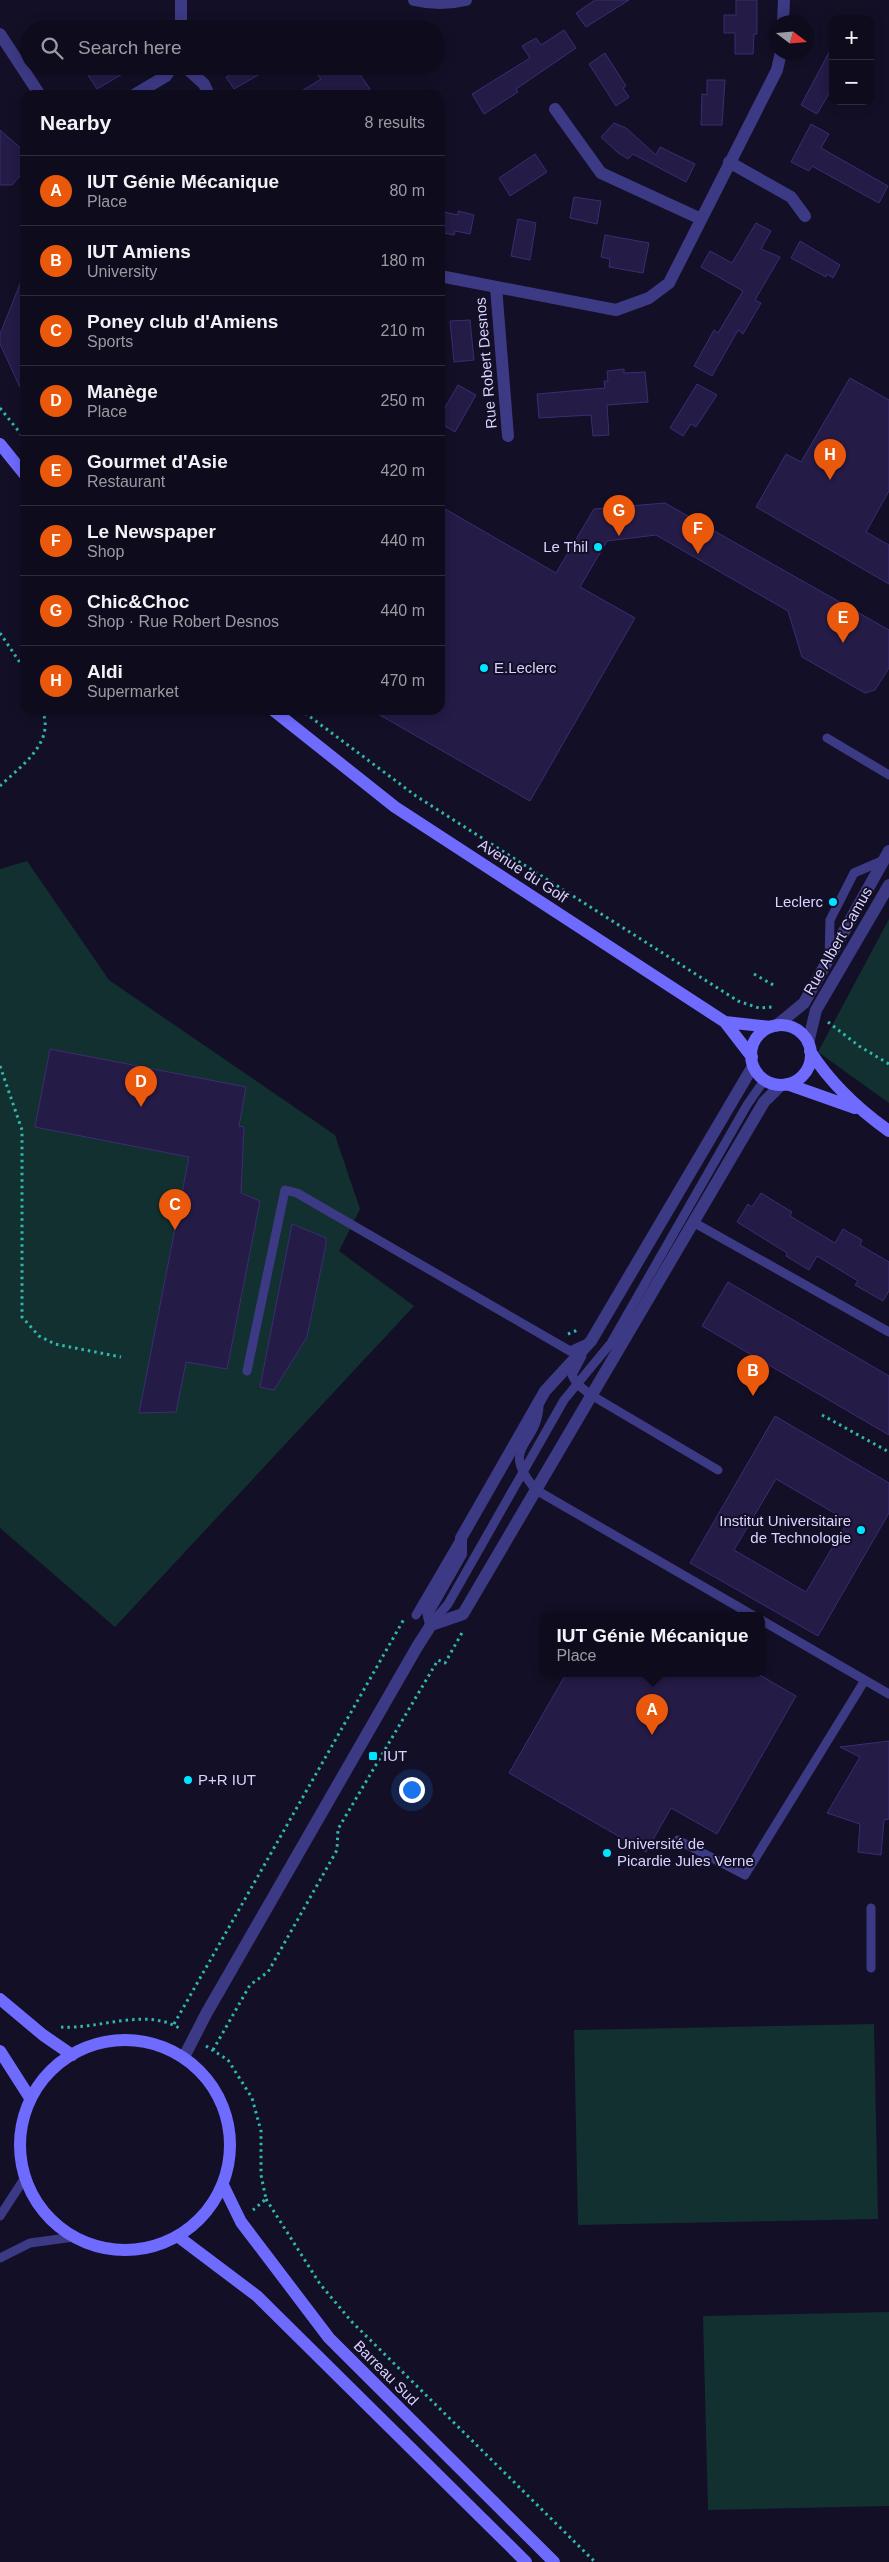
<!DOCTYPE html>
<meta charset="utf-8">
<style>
body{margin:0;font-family:Helvetica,sans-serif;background:#171425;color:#f1f3f6}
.controls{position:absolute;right:15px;top:15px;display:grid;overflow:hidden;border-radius:10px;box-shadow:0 2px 12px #0003}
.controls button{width:45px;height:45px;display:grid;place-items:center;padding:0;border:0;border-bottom:1px solid #2e2b3b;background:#0e0b1c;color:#f1f3f6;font:25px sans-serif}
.compass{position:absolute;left:769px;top:15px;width:45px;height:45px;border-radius:50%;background:#0e0b1c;box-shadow:0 2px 12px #0003;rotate:106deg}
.you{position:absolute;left:411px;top:1789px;width:18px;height:18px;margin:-12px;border:4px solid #fff;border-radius:50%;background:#1a73e8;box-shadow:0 0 0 8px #1a73e833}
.badge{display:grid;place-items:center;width:32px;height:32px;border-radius:50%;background:#ea580c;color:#fff;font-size:16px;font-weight:700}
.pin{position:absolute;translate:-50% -41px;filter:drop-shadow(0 1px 2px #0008)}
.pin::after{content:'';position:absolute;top:26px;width:18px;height:15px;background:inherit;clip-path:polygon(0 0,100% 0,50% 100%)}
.popup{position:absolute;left:540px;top:1612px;width:225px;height:65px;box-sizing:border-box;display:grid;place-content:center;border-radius:10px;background:#0e0b1c;filter:drop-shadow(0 1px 4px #0005);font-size:16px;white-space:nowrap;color:#9b9ba3}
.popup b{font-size:19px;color:#f1f3f6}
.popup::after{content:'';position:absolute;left:50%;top:100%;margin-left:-10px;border:10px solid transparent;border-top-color:#0e0b1c}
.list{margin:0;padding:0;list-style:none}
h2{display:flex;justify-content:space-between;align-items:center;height:65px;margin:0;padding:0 20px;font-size:21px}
h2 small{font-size:16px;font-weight:400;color:#9b9ba3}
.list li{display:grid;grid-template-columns:32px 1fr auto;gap:15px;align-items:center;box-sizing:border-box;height:70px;padding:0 20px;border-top:1px solid #2e2b3b}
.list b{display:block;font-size:19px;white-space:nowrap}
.list p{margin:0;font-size:16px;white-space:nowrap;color:#9b9ba3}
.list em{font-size:16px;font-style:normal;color:#9b9ba3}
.icon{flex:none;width:28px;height:28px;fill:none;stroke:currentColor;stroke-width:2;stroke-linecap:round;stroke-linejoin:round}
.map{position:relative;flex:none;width:889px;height:2562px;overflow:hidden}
.search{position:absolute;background:#0e0b1c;box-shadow:0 2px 12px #0003;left:20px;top:20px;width:425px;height:55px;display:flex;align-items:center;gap:12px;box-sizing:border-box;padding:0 18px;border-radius:28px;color:#9b9ba3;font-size:19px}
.panel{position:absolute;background:#0e0b1c;box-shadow:0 2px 12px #0003;left:20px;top:90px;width:425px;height:625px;border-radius:15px}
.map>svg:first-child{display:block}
</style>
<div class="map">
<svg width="889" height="2562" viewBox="0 0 889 2562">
<rect width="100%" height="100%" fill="#130f26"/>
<path fill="#12302f" d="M27,861l82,119 226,155 25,74 -21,42 75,55 -299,321 -115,-99v-659z
M889,919v184l-71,-51z
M874,2024l4,195 -300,6 -4,-195z
M889,2312v194l-181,4 -5,-194z"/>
<path fill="#241b47" stroke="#3b2d73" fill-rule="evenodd" d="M595,0h34l-43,27 -10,-14z
M736,0h21v34h-3l-1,20h-18v-21h-11v-18h12z
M564,30l12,18 -60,41 2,3 -34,22 -12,-20 58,-36 -8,-12 14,-8 5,7z
M833,45v42l-16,27 -16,-9z
M605,53l21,33 -3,2 6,9 -13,9 -27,-42z
M82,66h54l-39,23z
M245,66h29l-40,23 -8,-12z
M331,66h23l16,23 -10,6h-65l26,-16 -4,-5z
M707,80h18l-3,45h-21l1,-31 5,1z
M614,123l12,5 30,27 4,-8 35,17 -9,18 -53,-28 -5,5 -11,-7 -16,-15z
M811,124l18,10 -8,14 67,38 -9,17 -67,-37 -3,5 -18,-9z
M0,130l25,22v18l-13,15h-12z
M535,154l12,18 -37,24 -11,-18z
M574,197l27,4 -4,23 -27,-6z
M440,211l18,4v-4l16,4 -4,19 -15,-3 -1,4 -14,-3z
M518,219l18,4 -6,37 -19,-4z
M756,223l15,8 -10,18 19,8 -25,43 6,3 -18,31 -5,-4 -26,46 -18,-10 20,-36 4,3 25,-42 -42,-24 9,-16 22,12z
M605,235l44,8 -6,30 -34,-6 1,-8 -9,-2z
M800,241l40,24 -7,13 -6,-4 -1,3 -35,-19z
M24,274l1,1v123l-25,-54v-10z
M470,320l4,40 -20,2 -4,-41z
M624,369v4l21,-1 3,30 -41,3 2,30 -16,1 -2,-21 -52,3 -2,-24 68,-6 -1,-7h4l-1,-10z
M850,378l39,22v91l-23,41 23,13v39l-133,-77 30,-53 15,8z
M697,384l20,11 -21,32 -5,-3 -8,12 -13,-8z
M458,385l18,10 -21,37 -15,-9v-7z
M665,503l224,127v38l-14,22 -10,3 -63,-36 -14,-46 -132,-76 -49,6 -27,46 55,31 -105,183 -159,-91h69v-204l116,67 38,-64z
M50,1049l196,38 -7,39 5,1 -3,66 19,8 -33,168 -41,-7 -10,50 -37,1 50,-256 -154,-30z
M761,1193l31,19 -2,4 45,27 8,-14 19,11 -2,5 29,17v29l-6,10 -28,-16 3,-4 -41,-25 -8,14 -23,-14 1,-3 -50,-31 11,-18 4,3z
M292,1224l34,14v6l-19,93 -33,53 -14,-3z
M728,1282l161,94v59l-187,-109z
M775,1416l114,67v30l-71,123 -128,-73zM776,1479l72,42 -42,71 -72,-42z
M566,1674h192l38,22 -79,138 -46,-26 -25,44 -137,-79z
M889,1741v78l-5,1 -3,35 -23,-3 2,-28 -33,-11 33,-56 -20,-10z"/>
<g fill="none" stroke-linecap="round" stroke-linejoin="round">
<path stroke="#2fb8b0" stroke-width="3" stroke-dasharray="2.5 4" stroke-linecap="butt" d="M0,408l25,31
M0,633l25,37
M305,713l111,83 322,205 21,7 14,-1
M0,786c21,-20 56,-44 42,-76
M754,974l21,12
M828,1022l31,24 30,18
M0,1066l22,64v187l17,19 16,8 66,13
M568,1334l12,-5
M822,1415l67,37
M174,2024l230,-405
M61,2027c37,3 87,-21 121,3
M206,2046l22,14 24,38 9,33v44l5,24 -13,11
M213,2050l37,-65 18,-13 69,-122 1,-21 100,-169 7,3 18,-32
M266,2199l54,85 32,38 243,240"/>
<path stroke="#3d3a85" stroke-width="9" d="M827,738l62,37
M829,959l1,-39 24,-47 30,-13
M693,1222l196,110
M582,1356l-10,19 5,9 14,11 127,75
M247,1371l38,-181 12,3 273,158 15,-7
M539,1406c-2,41 -41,40 -3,84l218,126
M416,1615l45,-77
M761,1620l128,74
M431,1624l17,-20 116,-204 47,-57 136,-238 18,-26
M678,1840l67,35 120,-195
M871,1908v60
M0,2216l24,-37
M0,2258l30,-15 44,-6"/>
<path stroke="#3d3a85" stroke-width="12" d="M414,0c17,4 35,4 52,0
M783,22l1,-22
M181,29v-29
M0,34l40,61
M184,66l20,18 5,11
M134,95l32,-19 7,-10
M555,109l46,64 100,46
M729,162l62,35 14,19
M440,276l176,34 33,-12 20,-15 108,-213 4,-18
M496,287l12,149
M431,1625l-3,-13 33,-58v-16l84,-147 46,-50 162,-275
M184,2057l22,-43 211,-367 14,-22 32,-11 301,-512 17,-17"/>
<path stroke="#3d3a85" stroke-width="12" d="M776,1026l28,-23 85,-152
M808,1043l8,-33 73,-125"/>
<path stroke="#6f6bff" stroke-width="12" d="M0,444l25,31
M273,710l122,97 330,215 46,5
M725,1022l27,35
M751 1055a30 30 0 1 1 60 0a30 30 0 1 1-60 0Z
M810,1051c21,33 48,58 79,80
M787,1084l68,24
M0,1999l43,36 29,20
M20 2145a105 105 0 1 1 210 0a105 105 0 1 1-210 0Z
M0,2051l30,47
M223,2185l18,37 88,116 225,224
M180,2238l77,58 269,266"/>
</g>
<g fill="#00e5ff" stroke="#130f26" stroke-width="2">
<circle cx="598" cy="547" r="5"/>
<circle cx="484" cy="668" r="5"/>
<circle cx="833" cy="902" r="5"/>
<circle cx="861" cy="1530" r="5"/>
<rect x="368" y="1751" width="10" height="10" rx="2.5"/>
<circle cx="188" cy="1780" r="5"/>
<circle cx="607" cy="1853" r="5"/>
</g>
<g text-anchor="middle" stroke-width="4" stroke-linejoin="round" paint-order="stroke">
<g font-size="15" fill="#d9d4ff" stroke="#130f26">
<text transform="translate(486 363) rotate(-95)" y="5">Rue Robert Desnos</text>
<text transform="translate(523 871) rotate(33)" y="5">Avenue du Golf</text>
<text transform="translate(838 941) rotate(-60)" y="5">Rue Albert Camus</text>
<text transform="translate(386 2373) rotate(45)" y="5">Barreau Sud</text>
</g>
<g font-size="15" fill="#d9d4ff" stroke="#130f26" text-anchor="start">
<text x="588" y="552" text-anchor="end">Le Thil</text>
<text x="494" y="673">E.Leclerc</text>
<text x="823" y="907" text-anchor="end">Leclerc</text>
<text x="851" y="1526" text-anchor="end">Institut Universitaire<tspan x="851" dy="17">de Technologie</tspan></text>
<text x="383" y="1761">IUT</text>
<text x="198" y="1785">P+R IUT</text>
<text x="617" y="1849">Université de<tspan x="617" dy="17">Picardie Jules Verne</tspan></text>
</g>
</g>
</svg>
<div class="controls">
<button>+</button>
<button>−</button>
</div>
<svg class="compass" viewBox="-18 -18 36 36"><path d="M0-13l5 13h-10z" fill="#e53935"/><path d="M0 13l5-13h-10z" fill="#9b9ba3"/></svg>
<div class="you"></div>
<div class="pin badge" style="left:652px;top:1735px">A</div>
<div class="popup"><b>IUT Génie Mécanique</b>Place</div>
<div class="pin badge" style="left:753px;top:1396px">B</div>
<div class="pin badge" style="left:175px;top:1230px">C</div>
<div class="pin badge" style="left:141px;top:1107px">D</div>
<div class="pin badge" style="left:843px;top:643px">E</div>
<div class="pin badge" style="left:698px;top:554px">F</div>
<div class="pin badge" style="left:619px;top:536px">G</div>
<div class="pin badge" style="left:830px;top:480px">H</div>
<div class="search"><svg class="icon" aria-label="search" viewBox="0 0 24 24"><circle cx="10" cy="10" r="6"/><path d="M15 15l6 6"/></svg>Search here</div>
<section class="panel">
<h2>Nearby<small>8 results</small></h2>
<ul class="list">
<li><span class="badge">A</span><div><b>IUT Génie Mécanique</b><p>Place</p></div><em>80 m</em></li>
<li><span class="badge">B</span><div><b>IUT Amiens</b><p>University</p></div><em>180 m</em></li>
<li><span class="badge">C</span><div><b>Poney club d'Amiens</b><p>Sports</p></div><em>210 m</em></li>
<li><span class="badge">D</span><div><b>Manège</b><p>Place</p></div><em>250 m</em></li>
<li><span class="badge">E</span><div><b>Gourmet d'Asie</b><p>Restaurant</p></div><em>420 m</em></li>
<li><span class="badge">F</span><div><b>Le Newspaper</b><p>Shop</p></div><em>440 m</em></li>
<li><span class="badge">G</span><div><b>Chic&amp;Choc</b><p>Shop · Rue Robert Desnos</p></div><em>440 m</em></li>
<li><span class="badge">H</span><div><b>Aldi</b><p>Supermarket</p></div><em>470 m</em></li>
</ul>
</section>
</div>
